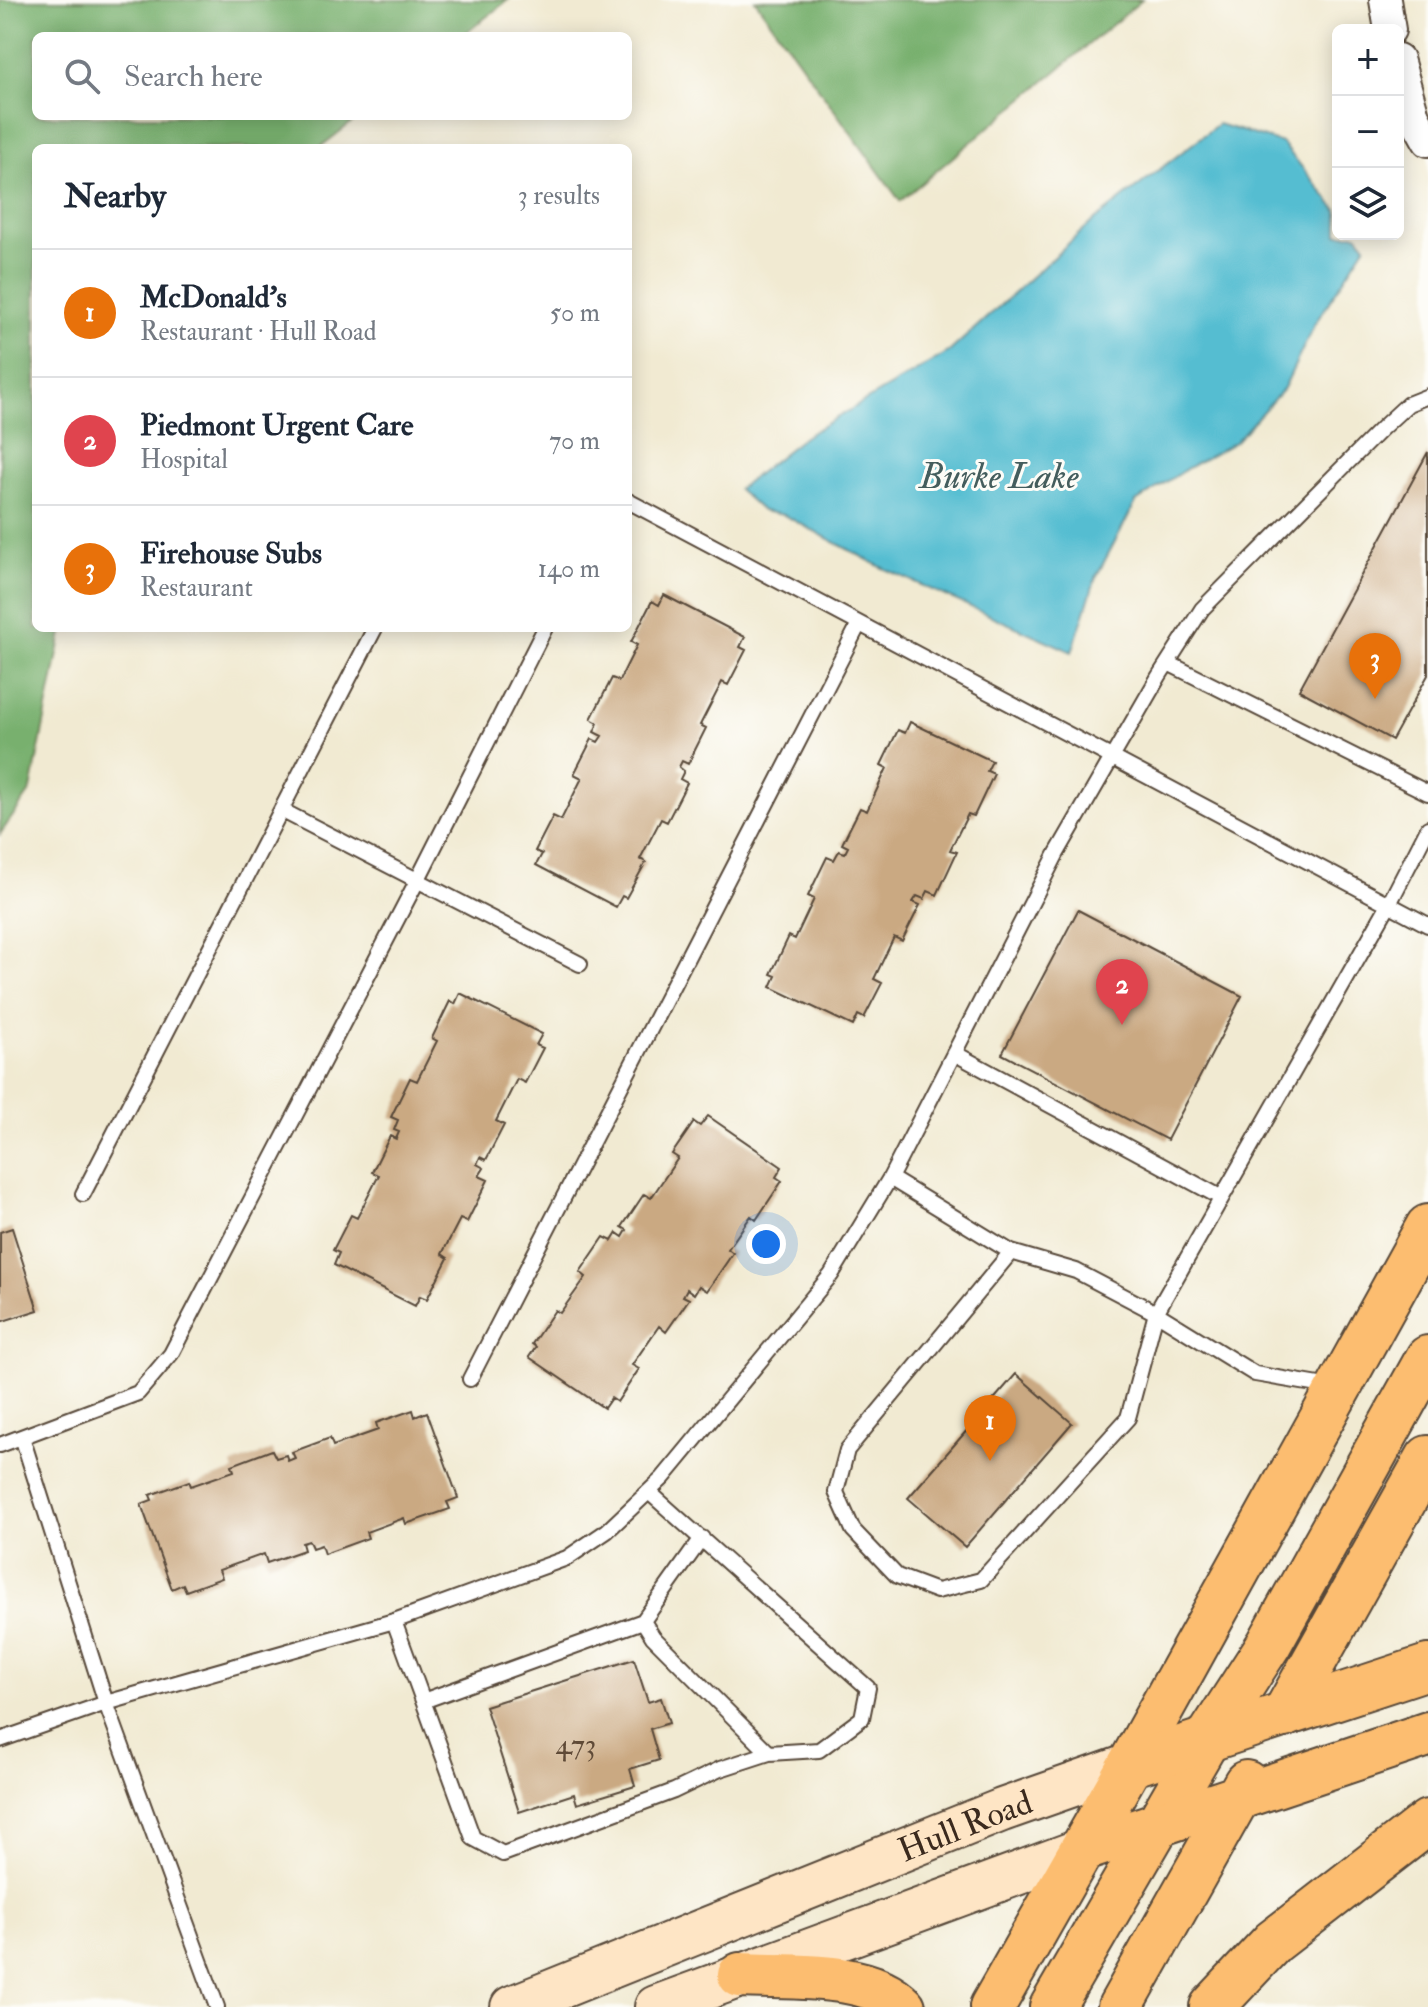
<!DOCTYPE html>
<meta charset="utf-8">
<style>
body{margin:0;font-family:"IM FELL Double Pica",serif;background:#f6f6f7;color:#1f2937}
.controls{position:absolute;right:24px;top:24px;display:grid;overflow:hidden;border-radius:12px;box-shadow:0 4px 20px #0003}
.controls button{width:72px;height:72px;display:grid;place-items:center;padding:0;border:0;border-bottom:2px solid #e0e1e3;background:#fff;color:#1f2937;font:40px sans-serif}
.you{position:absolute;left:766px;top:1244px;width:28px;height:28px;margin:-20px;border:6px solid #fff;border-radius:50%;background:#1a73e8;box-shadow:0 0 0 12px #1a73e833}
.badge{display:grid;place-items:center;width:52px;height:52px;border-radius:50%;background:#d1495b;color:#fff;font-size:26px;font-weight:700}
.pin{position:absolute;translate:-50% -66px;filter:drop-shadow(0 2px 4px #0008)}
.pin::after{content:'';position:absolute;top:42px;width:28px;height:24px;background:inherit;clip-path:polygon(0 0,100% 0,50% 100%)}
.list{margin:0;padding:0;list-style:none}
h2{display:flex;justify-content:space-between;align-items:center;height:104px;margin:0;padding:0 32px;font-size:34px}
h2 small{font-size:26px;font-weight:400;color:#747a83}
.list li{display:grid;grid-template-columns:52px 1fr auto;gap:24px;align-items:center;box-sizing:border-box;height:128px;padding:0 32px;border-top:2px solid #e0e1e3}
.list b{display:block;font-size:30px;white-space:nowrap}
.list p{margin:0;font-size:26px;white-space:nowrap;color:#747a83}
.list em{font-size:26px;font-style:normal;color:#747a83}
.icon{flex:none;width:44px;height:44px;fill:none;stroke:currentColor;stroke-width:2;stroke-linecap:round;stroke-linejoin:round}
.map{position:relative;flex:none;width:1428px;height:2007px;overflow:hidden}
.search{position:absolute;background:#fff;box-shadow:0 4px 20px #0003;left:32px;top:32px;width:600px;height:88px;display:flex;align-items:center;gap:20px;box-sizing:border-box;padding:0 28px;border-radius:12px;color:#747a83;font-size:30px}
.panel{position:absolute;background:#fff;box-shadow:0 4px 20px #0003;left:32px;top:144px;width:600px;height:488px;border-radius:12px}
.map>svg:first-child{display:block}
</style>
<div class="map">
<svg width="1428" height="2007" viewBox="0 0 1428 2007">
<rect width="100%" height="100%" fill="#fdfcf7"/>
<filter id="ink" filterUnits="userSpaceOnUse"><feTurbulence type="fractalNoise" baseFrequency=".0125" numOctaves="2"/><feDisplacementMap in="SourceGraphic" scale="16" xChannelSelector="R" yChannelSelector="G"/><feConvolveMatrix kernelMatrix="1 2 1 2 8 2 1 2 1" color-interpolation-filters="sRGB"/></filter>
<filter id="wash" filterUnits="userSpaceOnUse"><feTurbulence type="fractalNoise" baseFrequency=".006" numOctaves="4" result="noise"/><feDisplacementMap in="SourceGraphic" scale="32" xChannelSelector="R" yChannelSelector="G"/><feGaussianBlur stdDeviation="1.8" result="paint"/><feColorMatrix in="noise" values="0 0 0 0 0 0 0 0 0 0 0 0 0 0 0 0 0 1.4 0 .05"/><feComposite in="paint" operator="in"/></filter>
<g filter="url(#wash)">
<rect width="100%" height="100%" fill="#f1ead2"/>
<path fill="#78b06e" stroke="#5a6d46" stroke-width="2" d="M0,0h508l-46,36h-426v80h324l-41,32h-283v480h27l-32,162 -31,44z
M755,0h387l-242,201z"/>
<path fill="#54bdd1" stroke="#487478" stroke-width="2" d="M1218,124l64,19 56,68v23h19l9,11 -52,80 -30,63 -49,54 -49,27 -50,33 -40,75 -24,75 -189,-84 -99,-53 -22,-4 -24,-22 66,-52 146,-86 141,-128z"/>
<g id="blocks">
<path fill="#caa982" d="M1428,452v223l-36,65 -93,-50z
M664,595l81,42 -5,10 6,3 -18,35 -6,-3 -22,43 6,3 -18,36 -6,-3 -3,6 5,4 -4,8 7,4 -20,39 -6,-3 -21,40 6,3 -20,36 -4,-2 -6,11 -80,-42 6,-11 -7,-3 18,-35 8,4 21,-42 -8,-4 18,-35 6,3 4,-6 -8,-4 4,-9 -7,-4 21,-41 7,3 18,-36 -6,-3 21,-41 7,4z
M910,722l82,39 -5,10 7,3 -20,42 -6,-2 -18,36 7,2 -20,43 -9,-4 -4,8 -7,-3 -4,6 7,3 -18,36 -8,-4 -20,42 8,4 -18,35 -6,-3 -5,11 -82,-39 5,-11 -5,-2 18,-38 6,3 19,-40 -6,-3 19,-39 7,3 5,-9 6,2 3,-6 -6,-3 18,-36 7,3 20,-43 -6,-3 17,-35 7,3z
M1078,910l164,86 -75,144 -165,-86z
M460,993l82,41 -6,11 7,3 -18,35 -8,-4 -21,42 8,4 -18,35 -6,-3 -3,7 7,4 -5,8 9,4 -21,42 -7,-3 -18,35 6,4 -21,41 -7,-3 -5,10 -81,-41 5,-12 -6,-3 18,-35 6,3 22,-43 -7,-3 18,-36 6,3 3,-7 -5,-2 4,-10 -7,-3 19,-39 7,3 20,-40 -5,-3 18,-37 5,3z
M708,1116l74,51 -6,10 6,4 -26,39 -5,-4 -23,33 5,4 -26,38 -8,-5 -5,8 -7,-5 -4,7 6,3 -23,33 -7,-6 -27,39 7,4 -22,33 -6,-4 -7,10 -75,-51 7,-10 -4,-3 23,-34 5,3 26,-36 -6,-5 24,-35 8,4 5,-8 6,4 4,-7 -5,-3 22,-33 7,4 27,-40 -6,-4 22,-32 6,4z
M12,1228l26,82 -38,12v-90z
M1016,1374l56,49 -107,124 -57,-49z
M413,1410l2,7 12,-5 31,86 -11,4 3,7 -44,15 -2,-6 -38,14 2,6 -44,16 -3,-9 -9,3 -3,-7 -7,2 2,7 -37,13 -3,-9 -45,16 3,8 -36,13 -3,-7 -11,5 -31,-85 11,-4 -2,-5 39,-14 2,5 43,-15 -2,-6 40,-15 4,8 10,-3 2,6 7,-3 -3,-6 38,-14 3,8 45,-16 -2,-7z
M634,1659l14,43 13,-4 8,25 -19,6 9,31 -29,9 5,17 -58,18 -3,-10 -55,18 -34,-106z"/>
</g>
</g>
<g filter="url(#ink)">
<use href="#blocks" fill-opacity="0" stroke="#564739" stroke-width="2"/>
<g fill="none" stroke-linecap="round" stroke-linejoin="round">
<g stroke="#564739" stroke-width="18">
<path id="service" d="M628,501l800,424
M1168,663l260,130
M281,810l299,154
M954,1053l266,144
M890,1178l121,74 65,19 80,42 99,61 76,13
M83,1194l292,-566
M1011,1252l-164,198 -11,42 17,38 44,46 40,15 44,-11 147,-162 28,-105 233,-409 39,-76
M470,1379l389,-755
M0,1445l138,-52 33,-39 246,-473 128,-253
M394,1621l79,217 30,16 171,-63 46,-22 49,-16 50,-3 43,-32 6,-30 -219,-196
M643,1621l59,-83
M423,1701l220,-80 10,16 116,116
M0,1740l106,-37 -84,-266
M217,2007l-111,-304 288,-82 173,-63 40,-27 56,-53 168,-203 59,-97 167,-325 102,-177 43,-67 180,-181 26,-24 20,-8"/>
</g>
<g stroke="#564739" stroke-width="34">
<path id="minor" d="M1385,0l5,30
M1398,59l16,57 14,25"/>
</g>
<g stroke="#564739" stroke-width="46">
<g id="secondary">
<path id="s1" d="M512,2007l490,-197 128,-45"/>
<path d="M656,2007l428,-158"/>
</g>
</g>
<g stroke="#564739" stroke-width="48">
<path id="primary" d="M1284,1715l144,-257
M1130,1765l298,-538
M1052,2007l155,-267 62,-96 159,-286"/>
</g>
<g stroke="#564739" stroke-width="48">
<path id="trunk" d="M1084,1849l344,-115
M740,1975c47,3 129,-5 163,32
M992,2007l138,-242 298,-98
M1120,2007l126,-224
M1212,2007l61,-65 155,-120"/>
</g>
<use href="#service" stroke="#fff" stroke-width="14"/>
<use href="#minor" stroke="#fff" stroke-width="30"/>
<use href="#secondary" stroke="#fee5c5" stroke-width="42"/>
<use href="#primary" stroke="#fcbd6f" stroke-width="44"/>
<use href="#trunk" stroke="#fcbd6f" stroke-width="44"/>
</g>
</g>
<g text-anchor="middle" stroke-width="6" stroke-linejoin="round" paint-order="stroke">
<g font-size="30" fill="#5f4a37">
<text x="576" y="1754">473</text>
</g>
<g font-size="34" fill="#3b2a1e" stroke="#fdfcf7">
<text dy="12" stroke="none"><textPath href="#s1" startOffset="488">Hull Road</textPath></text>
</g>
<g font-size="36" font-style="italic" fill="#445d5d" stroke="#fdfcf7">
<text x="999" y="488">Burke Lake</text>
</g>
</g>
</svg>
<div class="controls">
<button>+</button>
<button>−</button>
<button><svg class="icon" aria-label="layers" viewBox="0 0 24 24"><path d="M12 4l9 5-9 5-9-5zM3 14l9 5 9-5"/></svg></button>
</div>
<div class="you"></div>
<div class="pin badge" style="left:990px;top:1461px;background:#e8710a">1</div>
<div class="pin badge" style="left:1122px;top:1025px;background:#e0444e">2</div>
<div class="pin badge" style="left:1375px;top:699px;background:#e8710a">3</div>
<div class="search"><svg class="icon" aria-label="search" viewBox="0 0 24 24"><circle cx="10" cy="10" r="6"/><path d="M15 15l6 6"/></svg>Search here</div>
<section class="panel">
<h2>Nearby<small>3 results</small></h2>
<ul class="list">
<li><span class="badge" style="background:#e8710a">1</span><div><b>McDonald's</b><p>Restaurant · Hull Road</p></div><em>50 m</em></li>
<li><span class="badge" style="background:#e0444e">2</span><div><b>Piedmont Urgent Care</b><p>Hospital</p></div><em>70 m</em></li>
<li><span class="badge" style="background:#e8710a">3</span><div><b>Firehouse Subs</b><p>Restaurant</p></div><em>140 m</em></li>
</ul>
</section>
</div>
